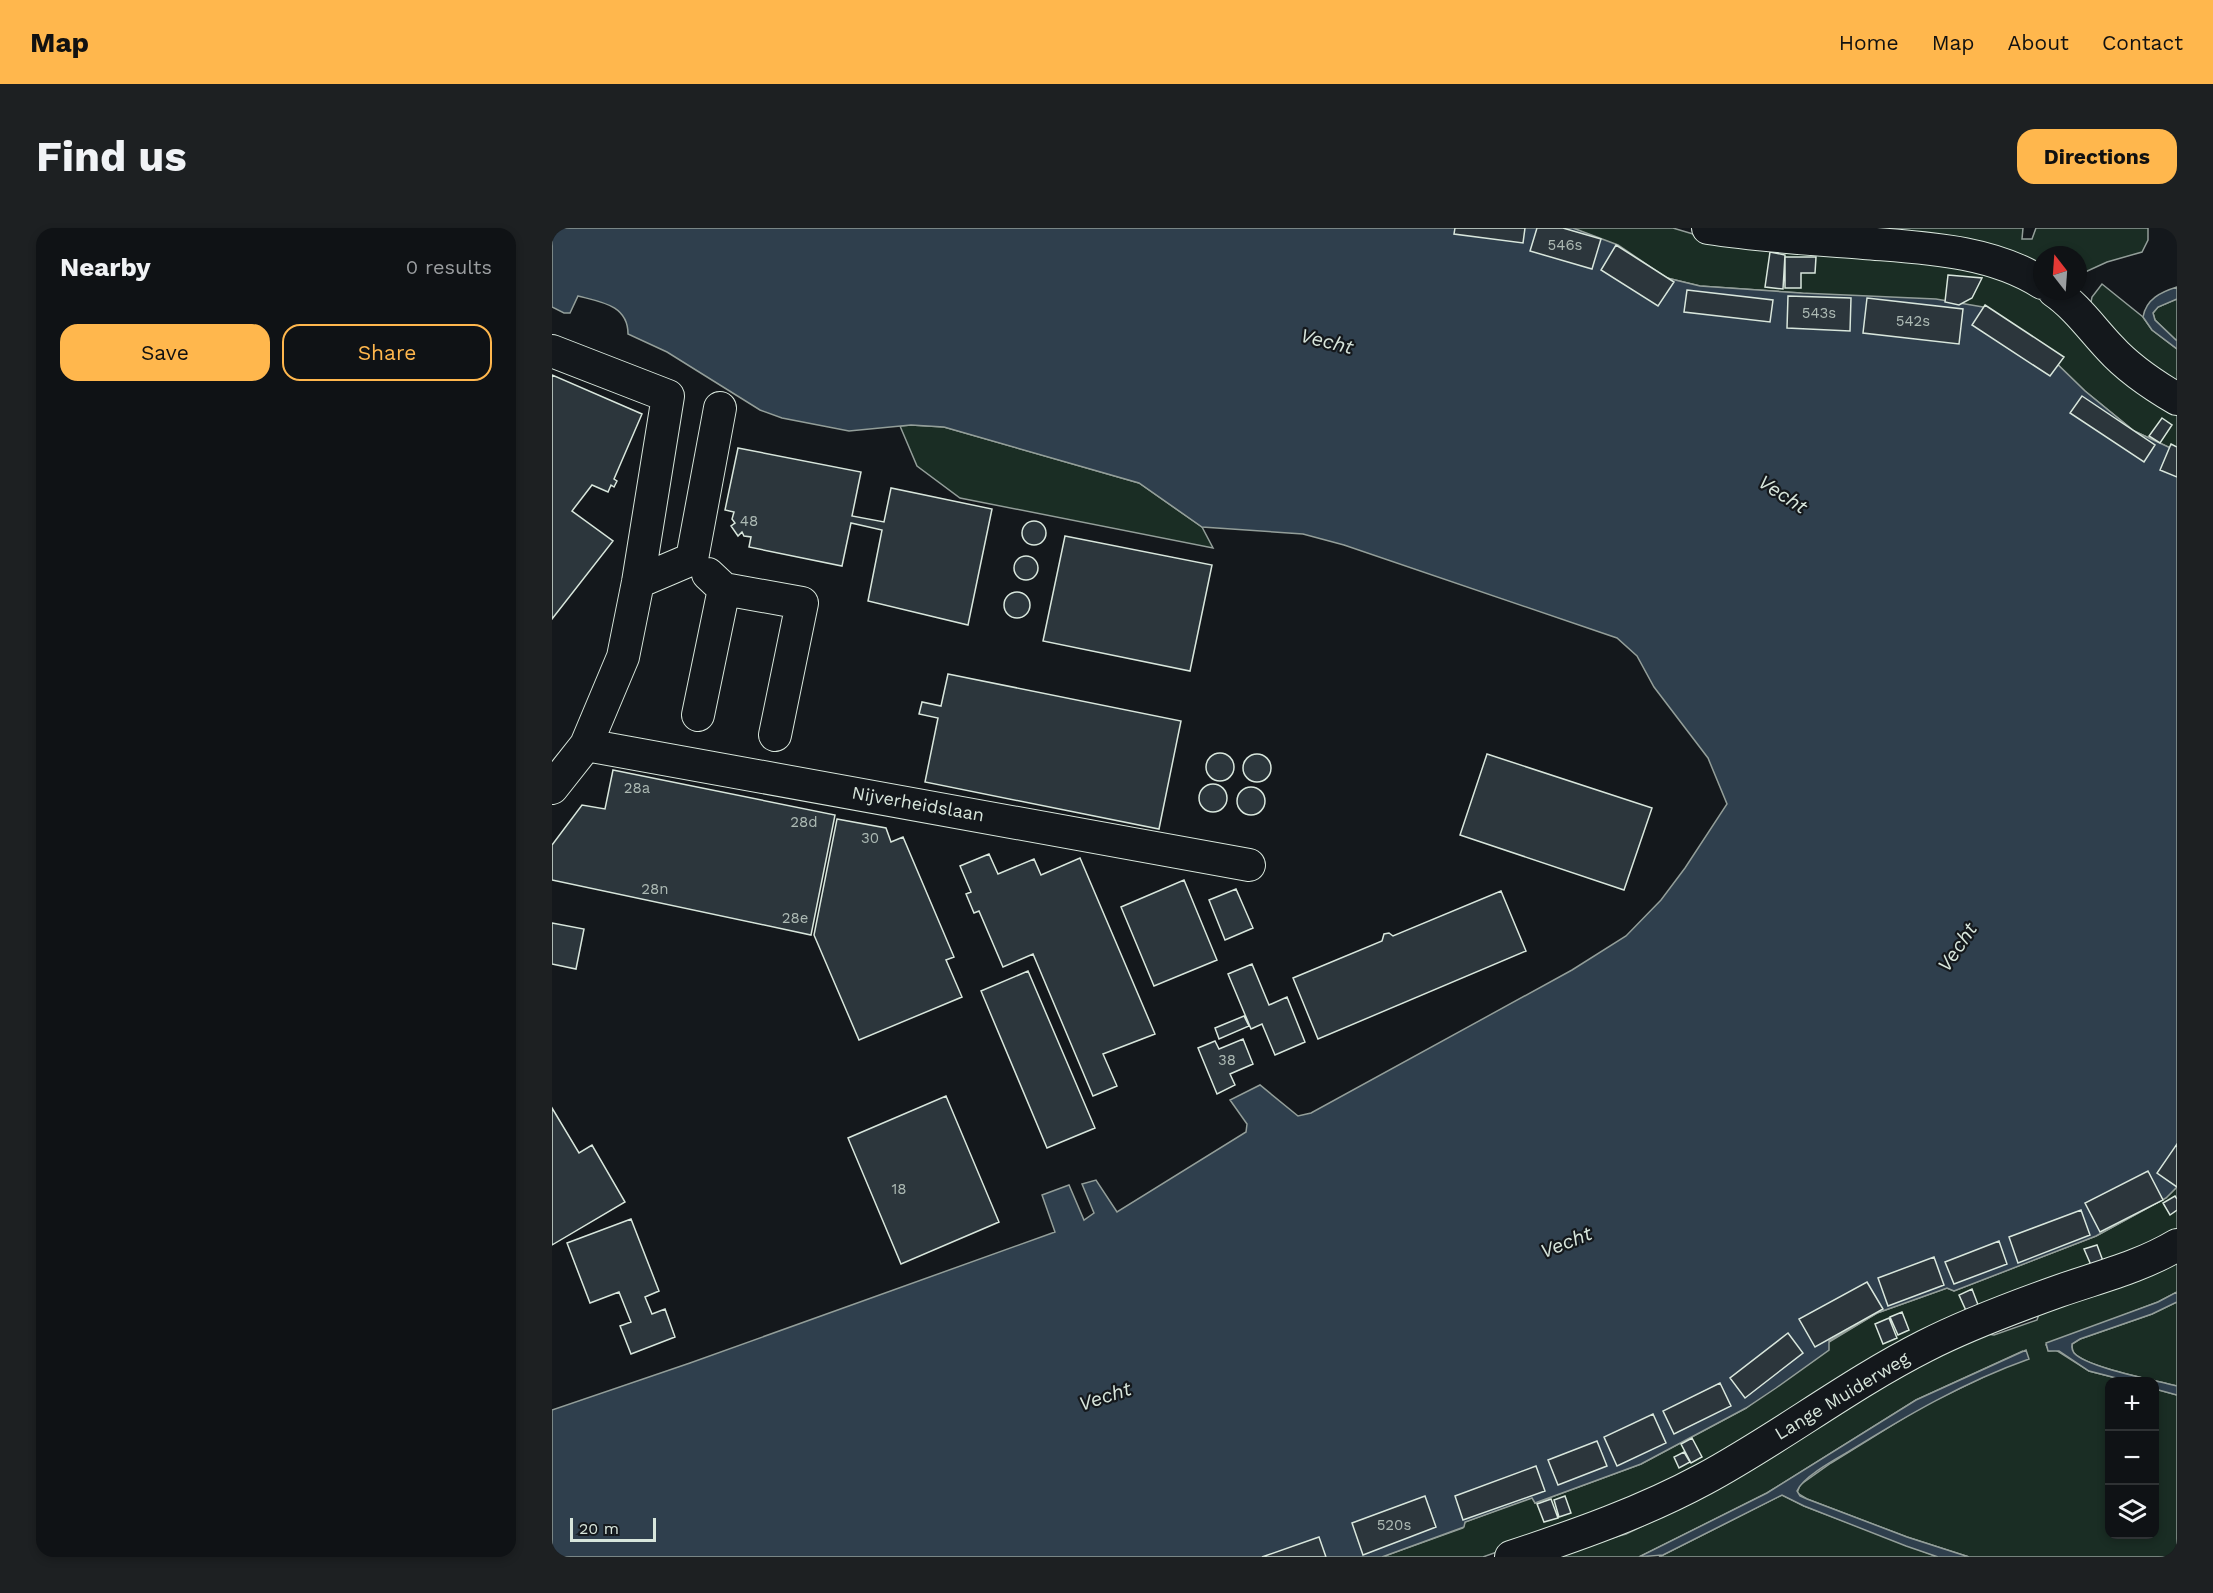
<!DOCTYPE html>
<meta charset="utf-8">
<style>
body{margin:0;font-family:"Work Sans",sans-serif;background:#1d2022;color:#f1f3f6}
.controls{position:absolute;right:18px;bottom:18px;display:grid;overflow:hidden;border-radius:12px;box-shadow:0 3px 9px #0003}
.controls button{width:54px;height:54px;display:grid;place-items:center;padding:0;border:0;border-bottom:2px solid #2f3234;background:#0f1215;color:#f1f3f6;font:30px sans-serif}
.compass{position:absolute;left:1481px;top:18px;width:54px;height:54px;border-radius:50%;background:#0f1215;box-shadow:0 3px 9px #0003;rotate:343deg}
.scale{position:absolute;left:18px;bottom:15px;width:86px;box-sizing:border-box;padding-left:6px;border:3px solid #d8e6dc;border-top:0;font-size:16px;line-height:21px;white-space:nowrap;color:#d8e6dc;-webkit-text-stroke:4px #14181c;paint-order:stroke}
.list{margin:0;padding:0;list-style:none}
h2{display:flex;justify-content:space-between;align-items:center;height:78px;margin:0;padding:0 24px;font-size:26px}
h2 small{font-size:20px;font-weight:400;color:#9b9ea0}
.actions{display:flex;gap:12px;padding:18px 24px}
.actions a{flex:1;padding:14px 0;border:2px solid #ffb74d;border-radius:18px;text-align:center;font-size:21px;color:#ffb74d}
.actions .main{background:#ffb74d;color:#111}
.icon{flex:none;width:33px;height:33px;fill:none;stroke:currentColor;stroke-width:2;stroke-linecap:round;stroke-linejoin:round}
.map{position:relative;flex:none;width:1625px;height:1329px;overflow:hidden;border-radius:18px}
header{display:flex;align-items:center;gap:36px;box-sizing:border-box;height:84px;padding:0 30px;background:#ffb74d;color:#111}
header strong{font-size:28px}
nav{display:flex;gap:33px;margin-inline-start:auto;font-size:21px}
.intro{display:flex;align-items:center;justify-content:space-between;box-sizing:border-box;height:144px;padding:0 36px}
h1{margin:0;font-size:42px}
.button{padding:15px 27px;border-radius:18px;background:#ffb74d;color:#111;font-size:21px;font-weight:700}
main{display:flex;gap:36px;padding:0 36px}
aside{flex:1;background:#0f1215;border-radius:18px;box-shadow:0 3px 9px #0003}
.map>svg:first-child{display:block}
</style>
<header>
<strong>Map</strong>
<nav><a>Home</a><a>Map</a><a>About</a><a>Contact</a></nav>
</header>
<div class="intro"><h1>Find us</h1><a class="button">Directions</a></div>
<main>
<aside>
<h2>Nearby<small>0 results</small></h2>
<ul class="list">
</ul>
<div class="actions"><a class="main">Save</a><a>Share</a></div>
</aside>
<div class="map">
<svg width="1625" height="1329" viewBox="0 0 1625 1329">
<rect width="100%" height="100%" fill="#14181c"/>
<path fill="#1a2d24" stroke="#939e99" stroke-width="1.5" d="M1021,0h100l20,6 52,8 242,26 52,24 138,118v41l-43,-20 -49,-40 -33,-32 -251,-66 -101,-7 -33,-8z
M1299,0h172l-1,11h10l4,-11h112v12l-6,12 -35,10 -24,11 -5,1v-19h-36v17z
M1550,56l41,33 9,13 25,19v39l-88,-76 3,-15z
M1625,71v42l-22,-21 -2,-7 5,-6z
M359,197l33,2 195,56 63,44 11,21 -253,-50 -43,-32 -17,-40z
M1625,959v49l-544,267 -150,54h-101l81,-29 2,-6 68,-25 2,6 106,-39 105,-56 83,-66 48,-29 70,-25 7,3 142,-55 70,-38z
M1625,1028v36l-19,10 -112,43 3,6 7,-1 33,21 39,10 -18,1v152h44l1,-145 22,6v162h-208l-62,-20 -100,-38 -10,-6 3,-8 31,-22 92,-57 79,-38 21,-17 -107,49 -149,93 -128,64h-104l42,-9 49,-14 46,-22 99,-62 208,-117 15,2 43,-15 4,-12z
M1625,1074v84c-22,-6 -89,-18 -103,-33 -2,-3 -2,-5 -2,-9l8,-5 72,-25z
M1230,1267l22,11 134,51h-279z"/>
<path fill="#2f3f4d" stroke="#939e99" stroke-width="1.5" d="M0,0h1021l45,17 49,33 33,8 101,7 135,6 47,8 28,18 41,34 33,32 49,40 43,20v736l-11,11 -70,38 -142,55 -7,-3 -70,25 -48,28v9l-53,38 -30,20 -105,56 -106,39 -3,-5 -67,24 -1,5 -82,30h-830v-147l138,-47 365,-131 -13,-37 27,-10 15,35 10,-7 -12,-29 14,-4 21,32 129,-80 1,-8 -17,-24 30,-15 38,31 13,-3 261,-143 54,-34 35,-36 24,-32 42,-64 -19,-46 -54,-71 -17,-31 -20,-18 -273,-93 -41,-11 -101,-7 -63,-44 -195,-56 -33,-2 -62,6 -67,-13 -22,-8 -93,-58 -39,-18c0,-29 -27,-32 -50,-38l-8,17h-6l-12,-6z
M1625,59v12l-19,8 -5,6 2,7 22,21v8l-25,-19 -9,-13c3,-18 18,-25 34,-30z
M1625,1064v10l-25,12 -72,25 -8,5c0,4 -1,5 2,9 14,15 81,27 103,33v9l-22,-6 -1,-7 -26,-1 -39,-10 -30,-20h-11l-2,-8 112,-41z
M1474,1122l3,9c-65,23 -123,57 -181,93 -14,8 -45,25 -51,39l3,5 7,3 100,38 62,20h-31l-32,-11 -102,-40 -22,-11 -119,60 -24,2 128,-64 149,-93z"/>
<path fill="#2c363c" stroke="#d8e6dc" stroke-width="1.5" d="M903,0h70l-2,15 -69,-9z
M985,0h26l38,11 -9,30 -62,-18z
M1064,17l58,37 -16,24 -57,-36z
M1218,24l15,3 -2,34 -18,-2z
M1233,29h31l-1,16h-14v15h-16z
M1396,47l34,3 -10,20 -13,7 -14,-3z
M1135,62l86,10 -3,22 -86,-10z
M1236,68l63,2 -1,33 -63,-3z
M1315,70l96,11 -4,35 -96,-11z
M1433,77l79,52 -14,19 -78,-51z
M0,147l90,39 -28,65 3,2 -3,6 -3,-2 -3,7 -16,-7 -20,26 41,30 -61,78z
M1530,168l73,49 -11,17 -74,-49z
M1610,190l10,7 -12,18 -11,-7z
M1619,216l6,3v30l-17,-7z
M186,220l123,24 -9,44 32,6 7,-34 101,21 -24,116 -100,-24 14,-71 -31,-7 -9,43 -93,-19 2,-10 -7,-1 -2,-4 -4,4 -7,-10 4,-3 -3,-4 2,-7 -9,-2z
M470 305a12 12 0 1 1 24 0a12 12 0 1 1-24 0Z
M513,308l147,29 -22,106 -147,-30z
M462 340a12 12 0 1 1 24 0a12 12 0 1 1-24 0Z
M452 377a13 13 0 1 1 26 0a13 13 0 1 1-26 0Z
M396,446l233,47 -22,108 -234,-47 13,-64 -19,-4 3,-12 19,4z
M654 539a14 14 0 1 1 28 0a14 14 0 1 1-28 0Z
M935,526l165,54 -28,82 -164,-55z
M691 540a14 14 0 1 1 28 0a14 14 0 1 1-28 0Z
M61,542l222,45 -24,120 -259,-55v-35l30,-40 23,4z
M647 570a14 14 0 1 1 28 0a14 14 0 1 1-28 0Z
M685 573a14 14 0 1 1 28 0a14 14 0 1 1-28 0Z
M285,591l49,9 5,14 12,-5 51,120 -8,3 16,37 -103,43 -45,-105z
M437,626l9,20 36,-15 7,16 39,-17 75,176 -52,20 14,32 -24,10 -60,-142 -30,13 -24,-56 -5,2 -8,-19 5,-2 -11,-26z
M632,652l33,80 -63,26 -33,-79z
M684,661l17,39 -28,12 -16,-40z
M949,663l25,60 -208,88 -25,-61 89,-37 2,-7 5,-1 4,3z
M0,695l32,6 -8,40 -24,-5z
M700,736l17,41 18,-8 18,45 -30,13 -13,-31 -11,5 -23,-55z
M476,743l67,157 -48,20 -66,-157z
M692,788l5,10 -30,13 -4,-11z
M691,811l10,25 -23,10 5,11 -18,9 -19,-46 17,-7 4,8z
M394,868l53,126 -98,42 -53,-126z
M0,880l27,45 13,-8 33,57 -73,43z
M1625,916v43l-20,-14z
M1596,943l15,29 -63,32 -15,-29z
M1623,968l2,3v11l-7,5 -7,-12z
M1529,982l9,25 -72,28 -9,-26z
M79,991l28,72 -14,6 7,17 13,-5 10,28 -44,17 -11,-28 11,-4 -12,-30 -29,11 -23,-60z
M1447,1013l8,23 -53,20 -9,-22z
M1545,1017l6,16 -12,4 -7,-16z
M1382,1029l10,28 -56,21 -10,-28z
M1315,1054l16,27 -68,38 -16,-28z
M1420,1061l8,21 -12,5 -9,-20z
M1350,1084l7,18 -11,5 -8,-18z
M1337,1090l8,20 -14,6 -8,-20z
M1236,1105l15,20 -58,45 -15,-20z
M1168,1155l11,23 -57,28 -11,-23z
M1101,1186l13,29 -49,23 -13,-29z
M1140,1210l10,19 -11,6 -10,-19z
M1045,1213l10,25 -49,19 -10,-25z
M1132,1224l6,10 -11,6 -5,-11z
M984,1238l9,25 -82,29 -8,-24z
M873,1268l11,31 -73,28 -11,-32z
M1013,1268l6,17 -12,4 -5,-17z
M999,1271l7,19 -14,4 -7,-18z
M767,1309l7,20h-64z"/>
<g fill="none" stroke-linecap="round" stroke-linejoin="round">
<g stroke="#d8e6dc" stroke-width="34">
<path id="minor" d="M1156,0c52,8 104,11 156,15 60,5 126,7 178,40
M1502,63c22,15 38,38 56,57 19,21 43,37 67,51
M0,123l116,45 -30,186 -15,75 -37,88 -34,43
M86,354l54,-23 28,-151
M172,361l78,14 -27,132
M146,487l26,-126 -16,-15
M34,517l663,120
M959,1329c66,-22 132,-45 193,-78 76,-41 144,-94 221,-133 43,-22 89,-39 134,-55 40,-14 81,-24 118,-46"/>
</g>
<use href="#minor" stroke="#14181c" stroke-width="32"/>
</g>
<g text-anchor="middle" stroke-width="4.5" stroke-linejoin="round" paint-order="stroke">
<g font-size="15" fill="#adbab4">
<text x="1013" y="22">546s</text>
<text x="1267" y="90">543s</text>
<text x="1361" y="98">542s</text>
<text x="197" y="298">48</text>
<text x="85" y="565">28a</text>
<text x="252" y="599">28d</text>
<text x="318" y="615">30</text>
<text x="103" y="666">28n</text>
<text x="243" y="695">28e</text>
<text x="675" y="837">38</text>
<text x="347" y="966">18</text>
<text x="842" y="1302">520s</text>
</g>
<g font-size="18" fill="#d8e6dc" stroke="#14181c">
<text transform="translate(366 576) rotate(10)" y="6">Nijverheidslaan</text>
<text transform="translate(1290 1168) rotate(-31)" y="6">Lange Muiderweg</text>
</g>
<g font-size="20" font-style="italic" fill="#d8e6dc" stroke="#14181c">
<text transform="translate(775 113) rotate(14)" y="7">Vecht</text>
<text transform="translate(1231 266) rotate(33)" y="7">Vecht</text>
<text transform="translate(1405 719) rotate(-56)" y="7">Vecht</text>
<text transform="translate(1014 1014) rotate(-22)" y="7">Vecht</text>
<text transform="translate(553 1168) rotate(-18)" y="7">Vecht</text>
</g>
</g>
</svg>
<div class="controls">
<button>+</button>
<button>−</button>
<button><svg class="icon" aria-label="layers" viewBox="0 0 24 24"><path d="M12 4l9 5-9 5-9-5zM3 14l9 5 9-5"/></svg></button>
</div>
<svg class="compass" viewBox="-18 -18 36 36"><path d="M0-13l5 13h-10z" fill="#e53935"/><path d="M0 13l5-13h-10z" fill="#9b9ea0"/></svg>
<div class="scale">20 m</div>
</div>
</main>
